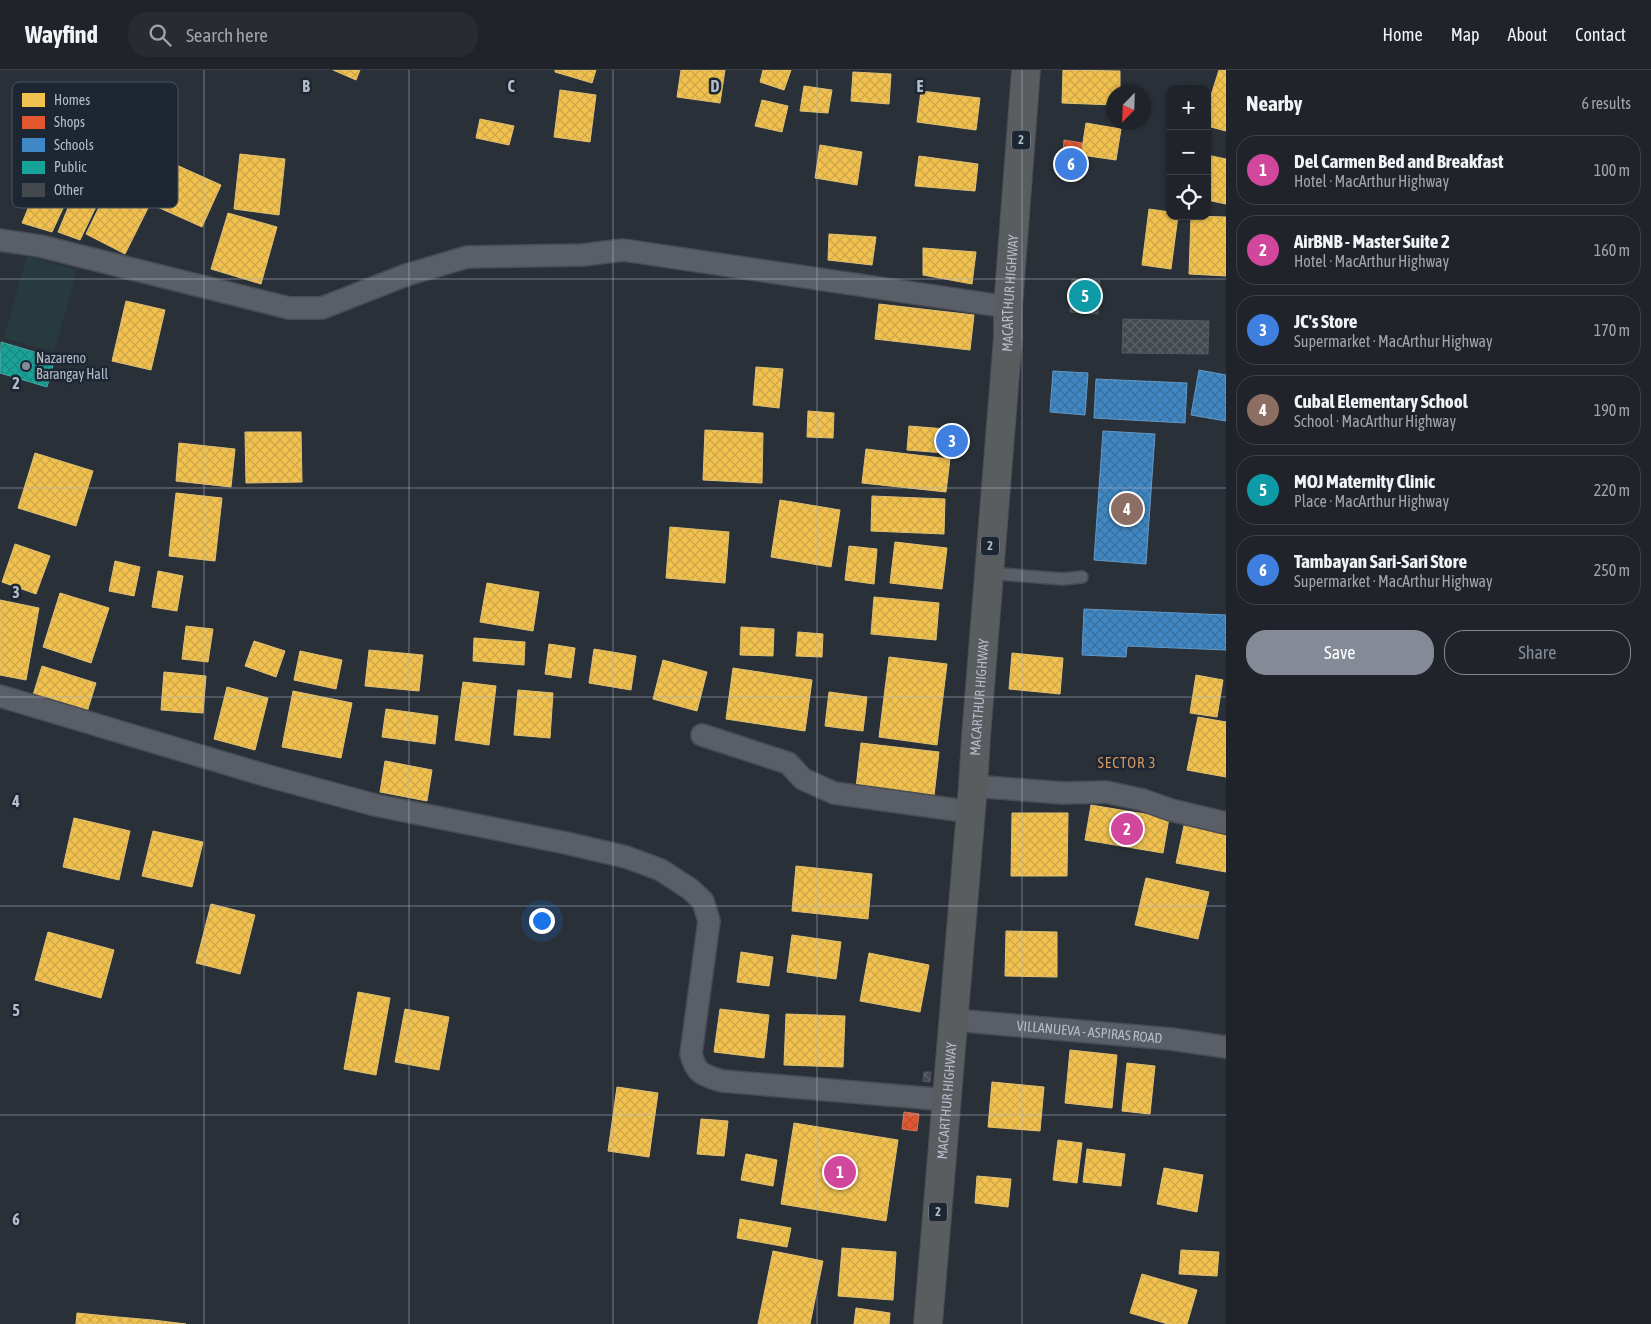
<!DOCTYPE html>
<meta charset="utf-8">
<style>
body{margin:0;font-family:"Asap Condensed",sans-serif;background:#282c32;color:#f1f3f6}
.controls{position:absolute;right:15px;top:15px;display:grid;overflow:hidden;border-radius:10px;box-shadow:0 1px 4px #0004}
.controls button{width:45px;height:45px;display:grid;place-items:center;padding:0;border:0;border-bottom:1px solid #3d4147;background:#20242a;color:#f1f3f6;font:25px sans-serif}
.compass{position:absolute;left:1106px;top:15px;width:45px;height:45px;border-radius:50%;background:#20242a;box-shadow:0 1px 4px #0004;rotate:203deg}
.you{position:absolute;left:541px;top:850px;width:18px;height:18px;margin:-12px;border:4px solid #fff;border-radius:50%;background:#1a73e8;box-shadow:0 0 0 8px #1a73e833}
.badge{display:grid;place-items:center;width:32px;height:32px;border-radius:50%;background:#848b96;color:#fff;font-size:16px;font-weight:700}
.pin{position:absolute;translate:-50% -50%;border:2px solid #fff;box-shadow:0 1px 5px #0006}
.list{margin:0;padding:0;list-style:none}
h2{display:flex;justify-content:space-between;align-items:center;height:65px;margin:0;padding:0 20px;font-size:21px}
h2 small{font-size:16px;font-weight:400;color:#a2a4a8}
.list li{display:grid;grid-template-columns:32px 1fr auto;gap:15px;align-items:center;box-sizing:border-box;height:70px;margin:0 10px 10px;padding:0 10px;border:1px solid #3d4147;border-radius:20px}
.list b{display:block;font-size:19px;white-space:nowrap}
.list p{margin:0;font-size:16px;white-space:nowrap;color:#a2a4a8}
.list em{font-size:16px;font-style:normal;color:#a2a4a8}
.actions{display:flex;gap:10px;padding:15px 20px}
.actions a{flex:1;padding:11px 0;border:1px solid #848b96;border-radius:20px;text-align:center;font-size:18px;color:#848b96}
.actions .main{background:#848b96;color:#fff}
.icon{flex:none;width:28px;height:28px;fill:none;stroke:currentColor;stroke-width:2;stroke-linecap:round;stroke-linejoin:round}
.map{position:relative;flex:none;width:1226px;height:1254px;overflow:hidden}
header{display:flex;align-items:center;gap:30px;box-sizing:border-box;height:70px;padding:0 25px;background:#20242a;border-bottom:1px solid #3d4147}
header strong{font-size:24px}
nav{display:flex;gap:28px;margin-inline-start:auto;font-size:18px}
.search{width:350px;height:45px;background:#282c32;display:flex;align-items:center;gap:12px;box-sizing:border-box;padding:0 18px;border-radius:20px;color:#a2a4a8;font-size:19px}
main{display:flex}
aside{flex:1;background:#20242a}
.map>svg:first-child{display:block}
</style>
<header>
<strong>Wayfind</strong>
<div class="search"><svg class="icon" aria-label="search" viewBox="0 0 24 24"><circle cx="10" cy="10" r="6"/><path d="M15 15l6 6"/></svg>Search here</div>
<nav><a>Home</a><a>Map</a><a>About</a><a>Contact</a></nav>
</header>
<main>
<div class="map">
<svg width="1226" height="1254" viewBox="0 0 1226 1254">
<defs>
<pattern id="homes-cross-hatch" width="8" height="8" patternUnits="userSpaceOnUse" patternTransform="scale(1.25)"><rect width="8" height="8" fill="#f2c14e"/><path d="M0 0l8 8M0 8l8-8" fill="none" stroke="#cca64a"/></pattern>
<pattern id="shops-cross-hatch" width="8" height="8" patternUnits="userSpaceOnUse" patternTransform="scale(1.25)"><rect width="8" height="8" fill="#e4572e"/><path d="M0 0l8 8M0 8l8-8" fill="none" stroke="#b84f32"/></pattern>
<pattern id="schools-cross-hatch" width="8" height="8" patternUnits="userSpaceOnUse" patternTransform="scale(1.25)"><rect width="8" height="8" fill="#3f88c5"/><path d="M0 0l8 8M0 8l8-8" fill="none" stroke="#3c709c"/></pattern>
<pattern id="public-cross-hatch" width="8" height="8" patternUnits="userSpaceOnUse" patternTransform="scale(1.25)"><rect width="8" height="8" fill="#17a398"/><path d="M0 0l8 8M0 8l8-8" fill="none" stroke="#1f8881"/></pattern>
<pattern id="building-cross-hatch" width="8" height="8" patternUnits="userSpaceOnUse" patternTransform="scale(1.25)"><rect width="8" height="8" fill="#444950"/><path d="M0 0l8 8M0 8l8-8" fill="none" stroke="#5d6168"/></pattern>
</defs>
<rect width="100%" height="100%" fill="#2a3038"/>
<path fill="#273a3e" d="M27,186l50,14 -23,82 -50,-14z"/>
<path fill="url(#homes-cross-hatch)" stroke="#dfc073" d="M333,0h27l-4,10z
M555,0h41l-4,13 -37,-11z
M681,0h44l-5,33 -43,-6z
M763,0h28l-7,20 -24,-8z
M1063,0l57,1v21h-6v13l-52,-2z
M1219,0h7v61l-19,-5v-18z
M853,2l38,2 -2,30 -38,-3z
M804,16l28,4 -4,23 -28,-2z
M560,20l36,5 -6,47 -36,-5z
M921,21l59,7 -4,32 -59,-8z
M762,30l26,6 -6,26 -27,-6z
M480,49l34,7 -5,19 -33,-7z
M1086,53l35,6 -5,31 -35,-5z
M820,75l42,7 -5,33 -42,-7z
M240,84l45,5 -6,56 -45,-6z
M1207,85l19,4v45l-19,-4z
M124,86l40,20 -39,78 -39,-20z
M919,86l59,8 -3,27 -60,-5z
M172,93l49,22 -19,42 -49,-22z
M42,105l31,12 -21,45 -30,-9z
M81,107l24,11 -25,52 -22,-8z
M1149,139l21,3v4h8l-7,53 -29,-4z
M228,143l49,14 -16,57 -50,-15z
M1191,146l35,1v59l-37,-2z
M829,164l47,3 -4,28 -44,-5z
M923,178l53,4 -4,32 -49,-9z
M126,231l39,9 -14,60 -39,-9z
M879,234l95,11 -4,35 -95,-11z
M756,297l27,2 -4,39 -26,-3z
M808,341l26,2 -1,25 -26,-1z
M909,356l49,4 -1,24 -50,-4z
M705,360l58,3 -1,50 -59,-3z
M245,362h56l1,50 -56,1z
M179,373l56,6 -4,38 -55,-6z
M866,379l84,10 -4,33 -84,-9z
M35,383l58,18 -17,55 -58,-18z
M176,423l46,5 -7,63 -46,-5z
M872,426l73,3 -1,35 -73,-3z
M780,430l60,10 -9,57 -60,-10z
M670,457l59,5 -4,51 -59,-5z
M895,472l52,6 -5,41 -52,-6z
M15,474l35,12 -14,38 -34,-12z
M849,476l28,3 -3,35 -29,-4z
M115,491l25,6 -6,29 -25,-5z
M158,501l25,5 -6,35 -25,-4z
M487,513l52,9 -6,39 -53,-9z
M60,523l49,15 -18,55 -48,-16z
M874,527l65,6 -3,37 -65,-6z
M0,530l39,8 -13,72 -26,-5z
M186,556l27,3 -5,33 -26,-3z
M741,557l33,2 -1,27 -33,-1z
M798,562l25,2 -1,23 -26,-1z
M474,568l51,4 -1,23 -51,-4z
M254,571l31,10 -9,26 -31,-11z
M549,574l26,4 -4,30 -26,-4z
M594,579l42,7 -5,34 -42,-7z
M369,580l54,5 -4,36 -54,-5z
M300,581l42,9 -6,29 -42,-9z
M1012,583l51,5 -3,36 -51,-5z
M889,587l58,7 -10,81 -58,-8z
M663,590l44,12 -10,39 -44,-12z
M42,596l54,17 -9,29 -54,-17z
M733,598l79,12 -7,51 -79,-12z
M164,602l42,4 -3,37 -42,-3z
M1196,605l27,5 -6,37 -27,-4z
M463,612l33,4 -7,59 -34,-5z
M227,617l41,11 -13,52 -41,-11z
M518,620l35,3 -3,45 -36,-3z
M293,621l59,12 -11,55 -59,-11z
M829,622l38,5 -4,34 -38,-5z
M386,639l52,7 -3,28 -53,-7z
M1198,647l28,5v55l-39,-7z
M861,673l78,9 -5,44 -78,-8z
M385,691l47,9 -5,31 -47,-9z
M1091,735l78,13 -6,35 -78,-13z
M1012,743h56l-1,63h-56z
M74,748l56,13 -11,49 -56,-13z
M1185,751l41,8v43l-50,-9z
M153,761l50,11 -11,45 -50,-11z
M796,796l76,8 -4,45 -76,-8z
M1146,808l63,14 -11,47 -63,-14z
M211,834l44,11 -15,59 -44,-11z
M1006,861l51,1v45l-52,-1z
M48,862l66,18 -13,48 -66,-18z
M792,865l49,7 -5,37 -49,-7z
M741,882l32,5 -4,29 -32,-4z
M869,883l60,12 -9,47 -60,-11z
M358,922l32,6 -14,77 -32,-6z
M405,939l44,8 -10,53 -44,-8z
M720,939l49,6 -5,43 -50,-6z
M786,944l59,2 -2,51 -59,-2z
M1070,980l47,5 -5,53 -47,-5z
M1127,993l28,3 -5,48 -28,-3z
M992,1012l52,5 -4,44 -52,-4z
M617,1017l41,6 -9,64 -41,-6z
M701,1049l27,2 -4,35 -27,-2z
M794,1053l104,17 -12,81 -105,-17z
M1058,1070l24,3 -5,40 -24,-3z
M1087,1079l38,5 -4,32 -38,-4z
M746,1084l31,6 -4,26 -32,-6z
M1164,1098l39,7 -6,37 -40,-8z
M977,1106l34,3 -3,28 -33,-4z
M740,1149l51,9 -4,19 -50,-9z
M842,1178l54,4 -3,48 -55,-4z
M1181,1180l38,2 -2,24 -38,-2z
M773,1181l50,10 -13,63h-52z
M1142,1204l55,16 -10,34h-19l-38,-11z
M856,1238l34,5 -1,11h-35z
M77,1243l41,4 -1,7h-41z
M118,1247l35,3 -1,4h-35z
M153,1250l33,4h-34z"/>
<path fill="url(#shops-cross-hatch)" stroke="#d6755c" d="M1064,70l18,3 -6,32 -14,-2z
M904,1042l15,2 -2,17 -15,-2z"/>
<path fill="url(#schools-cross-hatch)" stroke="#6298c6" d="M1199,300l27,5v46l-35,-6z
M1053,301l35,2 -3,42 -35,-3z
M1096,309l91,4 -2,40 -91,-5z
M1103,361l52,3 -9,130 -52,-4z
M1084,539l142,6v35l-99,-4 -1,11 -44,-2z"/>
<path fill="url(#public-cross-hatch)" stroke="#46aaa7" d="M1,272l54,16 -8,29 -47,-14z"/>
<path fill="url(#building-cross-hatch)" stroke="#52575f" d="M1072,209l28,2 -2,33 -28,-2z
M1123,249l86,2 -1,33 -86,-1z
M924,1002h7l-1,10 -7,-1z"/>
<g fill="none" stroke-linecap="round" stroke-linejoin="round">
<g stroke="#484c53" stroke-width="14">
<path id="lane" d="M989,503l73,6 20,-2"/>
</g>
<g stroke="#484c53" stroke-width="24">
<g id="street">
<path d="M0,170l40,6 249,62h33l84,-33 61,-18 115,-2 41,-5 385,57"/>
<path d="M0,626l268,80 107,29 191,38 60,14 35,13 29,19 13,12 6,20 -18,133c5,20 12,21 31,27l226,19"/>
<path d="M702,665l86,28 15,16 31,14 137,19"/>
<path d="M973,716l90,7 43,-1 37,8 28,10 55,13"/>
<path id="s1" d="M954,950l217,19 55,8"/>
</g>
</g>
<g stroke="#474c53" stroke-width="30">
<g id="highway">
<path id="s2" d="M928,1254l45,-538 3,-49 32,-400v-30l18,-237"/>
</g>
</g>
<use href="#lane" stroke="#5a5e66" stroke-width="11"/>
<use href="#street" stroke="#5a5e66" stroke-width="21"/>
<use href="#highway" stroke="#5a5d60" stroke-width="28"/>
</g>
<path fill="none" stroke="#b4bcc9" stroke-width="1" stroke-opacity="0.55" d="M204,0v1254M409,0v1254M613,0v1254M817,0v1254M1022,0v1254M0,209h1226M0,418h1226M0,627h1226M0,836h1226M0,1045h1226"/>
<circle fill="#848b96" stroke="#1d2633" stroke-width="2" cx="26" cy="296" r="5"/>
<g text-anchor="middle" stroke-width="5" stroke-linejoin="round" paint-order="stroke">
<g fill="#1d2633" stroke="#878f9c" stroke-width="1">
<rect x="1012" y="60.5" width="18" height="19" rx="4"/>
<rect x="981" y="466.5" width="18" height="19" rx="4"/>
<rect x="929" y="1132.5" width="18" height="19" rx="4"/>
</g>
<g font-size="12" font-weight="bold" fill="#b4bcc9">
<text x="1021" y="74">2</text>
<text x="990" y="480">2</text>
<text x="938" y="1146">2</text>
</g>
<g font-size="14" fill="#b4bcc9" stroke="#1d2633">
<text dy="5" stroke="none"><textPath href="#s2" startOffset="1034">MACARTHUR HIGHWAY</textPath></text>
<text dy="5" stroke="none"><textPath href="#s2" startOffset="629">MACARTHUR HIGHWAY</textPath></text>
<text dy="5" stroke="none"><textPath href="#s1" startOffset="136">VILLANUEVA - ASPIRAS ROAD</textPath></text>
<text dy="5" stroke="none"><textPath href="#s2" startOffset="224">MACARTHUR HIGHWAY</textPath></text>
</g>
<g font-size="14" fill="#b4bcc9" stroke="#1d2633" text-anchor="start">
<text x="36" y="293">Nazareno<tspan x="36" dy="16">Barangay Hall</tspan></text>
</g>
<g font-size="15" letter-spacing="1" fill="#d59563" stroke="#1d2633">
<text x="1127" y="698">SECTOR 3</text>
</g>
</g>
<rect x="12" y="12" width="166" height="126" rx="8" fill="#1d2633" stroke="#4a5360" stroke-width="1"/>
<rect x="22" y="23" width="23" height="14" fill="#f2c14e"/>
<rect x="22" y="46" width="23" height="13" fill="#e4572e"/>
<rect x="22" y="68" width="23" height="14" fill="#3f88c5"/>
<rect x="22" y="91" width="23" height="13" fill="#17a398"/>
<rect x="22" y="113" width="23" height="14" fill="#444950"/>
<g font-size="14" fill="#b4bcc9">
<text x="54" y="35">Homes</text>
<text x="54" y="57">Shops</text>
<text x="54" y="80">Schools</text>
<text x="54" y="102">Public</text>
<text x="54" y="125">Other</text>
</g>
<g font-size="16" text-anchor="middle" font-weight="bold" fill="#b4bcc9" stroke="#1d2633" stroke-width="5" stroke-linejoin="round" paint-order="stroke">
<text x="306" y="22">B</text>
<text x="511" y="22">C</text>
<text x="715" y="22">D</text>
<text x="920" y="22">E</text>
<text x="16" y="319">2</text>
<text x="16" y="528">3</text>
<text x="16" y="737">4</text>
<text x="16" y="946">5</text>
<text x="16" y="1155">6</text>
</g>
</svg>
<div class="controls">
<button>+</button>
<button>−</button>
<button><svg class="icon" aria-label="locate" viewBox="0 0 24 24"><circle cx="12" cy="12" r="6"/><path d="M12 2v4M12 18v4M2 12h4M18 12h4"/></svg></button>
</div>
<svg class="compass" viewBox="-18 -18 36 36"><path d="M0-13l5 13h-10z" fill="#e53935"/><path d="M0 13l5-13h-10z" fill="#a2a4a8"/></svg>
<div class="you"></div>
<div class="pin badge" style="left:840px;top:1102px;background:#d1479c">1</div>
<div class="pin badge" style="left:1127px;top:759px;background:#d1479c">2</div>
<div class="pin badge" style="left:952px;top:371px;background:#3f7fe0">3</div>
<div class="pin badge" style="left:1127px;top:439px;background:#8d6e63">4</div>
<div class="pin badge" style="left:1085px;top:226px;background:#0f9aa8">5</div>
<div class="pin badge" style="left:1071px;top:94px;background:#3f7fe0">6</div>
</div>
<aside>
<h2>Nearby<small>6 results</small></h2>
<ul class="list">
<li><span class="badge" style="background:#d1479c">1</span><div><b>Del Carmen Bed and Breakfast</b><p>Hotel · MacArthur Highway</p></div><em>100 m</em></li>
<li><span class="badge" style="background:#d1479c">2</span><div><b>AirBNB - Master Suite 2</b><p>Hotel · MacArthur Highway</p></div><em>160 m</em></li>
<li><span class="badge" style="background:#3f7fe0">3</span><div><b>JC's Store</b><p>Supermarket · MacArthur Highway</p></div><em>170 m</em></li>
<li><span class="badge" style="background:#8d6e63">4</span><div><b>Cubal Elementary School</b><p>School · MacArthur Highway</p></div><em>190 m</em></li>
<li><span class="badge" style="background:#0f9aa8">5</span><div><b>MOJ Maternity Clinic</b><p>Place · MacArthur Highway</p></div><em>220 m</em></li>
<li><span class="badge" style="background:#3f7fe0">6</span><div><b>Tambayan Sari-Sari Store</b><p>Supermarket · MacArthur Highway</p></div><em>250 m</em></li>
</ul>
<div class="actions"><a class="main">Save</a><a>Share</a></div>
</aside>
</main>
